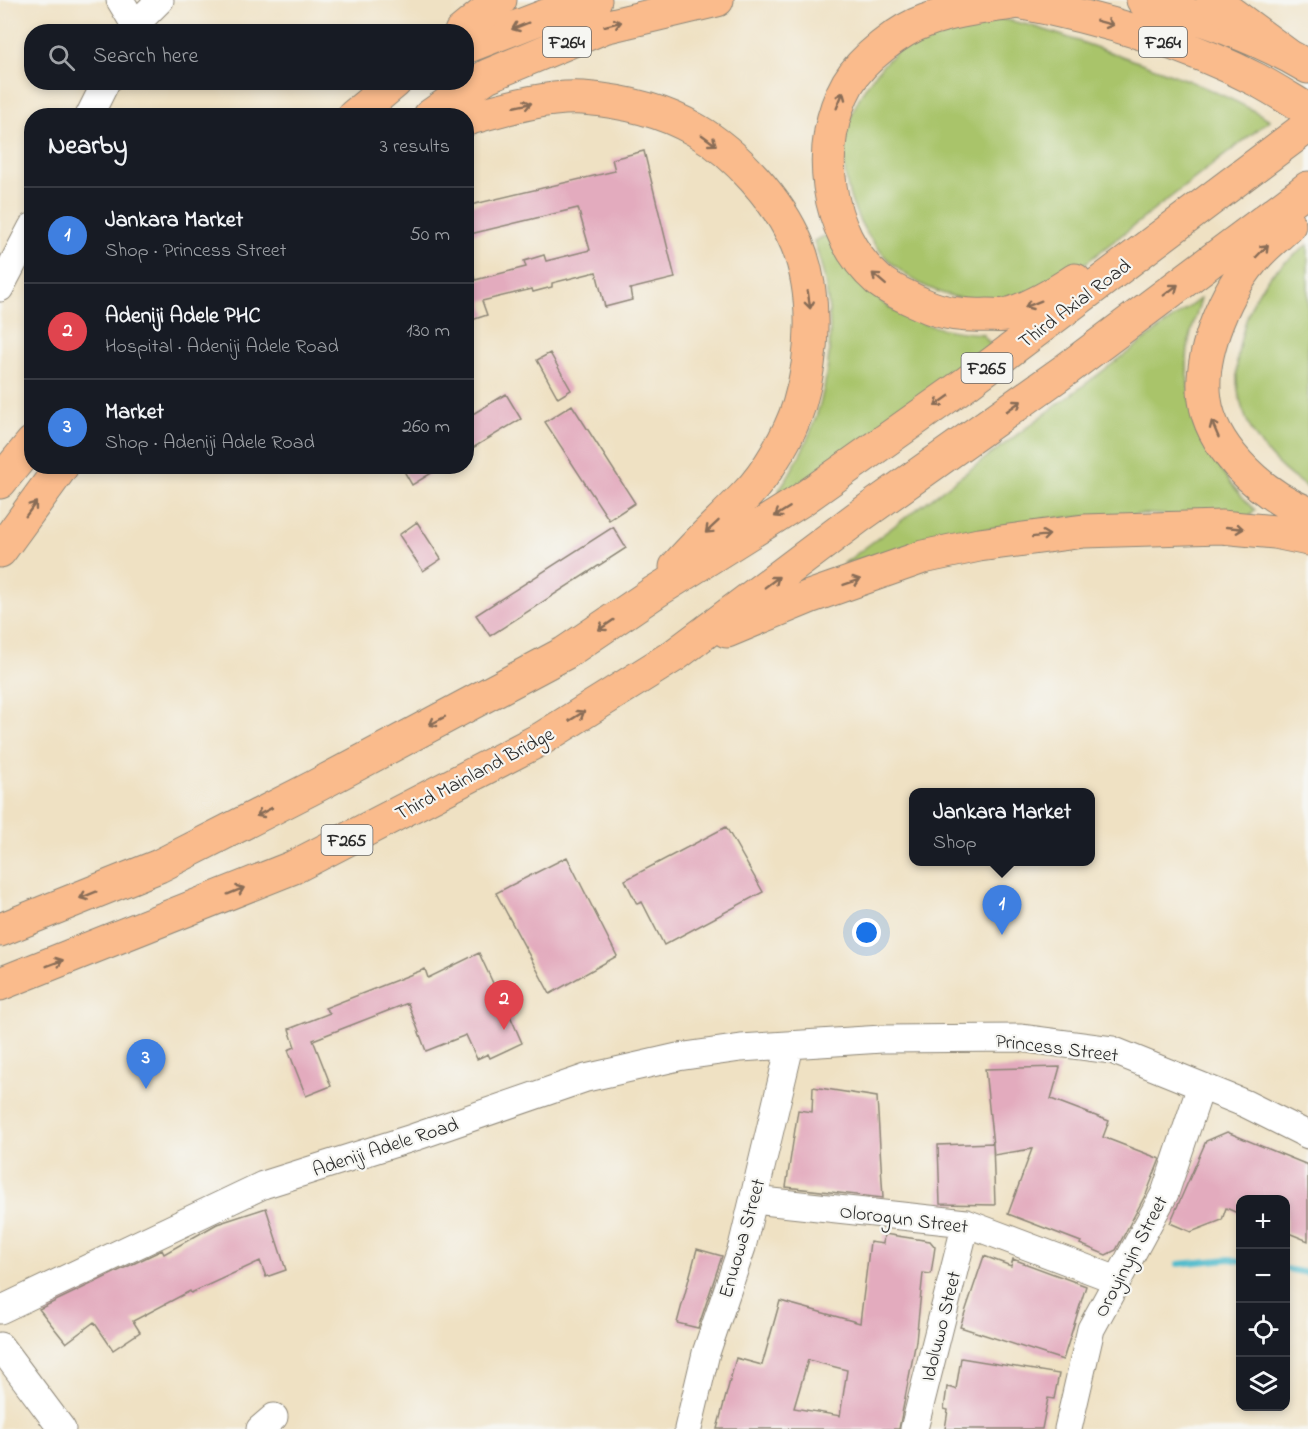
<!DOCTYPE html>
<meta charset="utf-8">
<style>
body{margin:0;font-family:"Indie Flower",sans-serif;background:#242831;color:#f1f3f6}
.controls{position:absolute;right:18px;bottom:18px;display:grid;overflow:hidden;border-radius:12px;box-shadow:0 3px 9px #0003}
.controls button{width:54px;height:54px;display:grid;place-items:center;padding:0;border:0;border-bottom:2px solid #363941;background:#171b24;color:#f1f3f6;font:30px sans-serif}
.you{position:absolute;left:867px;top:933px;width:21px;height:21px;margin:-15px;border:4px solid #fff;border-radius:50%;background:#1a73e8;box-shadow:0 0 0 9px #1a73e833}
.badge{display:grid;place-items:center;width:39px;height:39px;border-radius:50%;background:#1f6fb2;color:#fff;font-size:20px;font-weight:700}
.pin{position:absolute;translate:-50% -50px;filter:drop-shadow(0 2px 3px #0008)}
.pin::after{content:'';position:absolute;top:32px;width:21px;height:18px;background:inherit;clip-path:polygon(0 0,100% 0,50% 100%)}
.popup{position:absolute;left:909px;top:788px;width:186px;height:78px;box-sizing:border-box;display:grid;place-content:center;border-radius:12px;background:#171b24;filter:drop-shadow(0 2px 4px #0005);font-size:20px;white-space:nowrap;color:#9ea1a6}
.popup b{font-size:22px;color:#f1f3f6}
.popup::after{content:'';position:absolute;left:50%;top:100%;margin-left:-12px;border:12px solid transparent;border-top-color:#171b24}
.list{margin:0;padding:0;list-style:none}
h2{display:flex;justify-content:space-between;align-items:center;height:78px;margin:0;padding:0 24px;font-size:26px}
h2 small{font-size:20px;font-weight:400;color:#9ea1a6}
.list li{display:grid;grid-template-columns:39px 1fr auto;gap:18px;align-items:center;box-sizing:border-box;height:96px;padding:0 24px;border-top:2px solid #363941}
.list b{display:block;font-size:22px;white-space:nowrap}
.list p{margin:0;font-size:20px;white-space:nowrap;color:#9ea1a6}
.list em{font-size:20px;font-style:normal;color:#9ea1a6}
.icon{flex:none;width:33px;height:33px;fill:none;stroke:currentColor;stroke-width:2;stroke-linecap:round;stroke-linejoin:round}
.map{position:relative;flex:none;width:1308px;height:1429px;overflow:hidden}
.search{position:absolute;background:#171b24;box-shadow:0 3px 9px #0003;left:24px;top:24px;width:450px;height:66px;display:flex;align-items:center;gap:15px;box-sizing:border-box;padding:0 21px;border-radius:24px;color:#9ea1a6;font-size:22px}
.panel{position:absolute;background:#171b24;box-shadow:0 3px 9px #0003;left:24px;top:108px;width:450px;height:366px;border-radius:24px}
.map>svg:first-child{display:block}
</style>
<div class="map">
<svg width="1308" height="1429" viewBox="0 0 1308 1429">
<rect width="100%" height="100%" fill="#f6f6f2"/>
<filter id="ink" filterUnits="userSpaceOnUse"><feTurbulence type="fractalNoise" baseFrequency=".0167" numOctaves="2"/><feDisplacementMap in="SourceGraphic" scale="12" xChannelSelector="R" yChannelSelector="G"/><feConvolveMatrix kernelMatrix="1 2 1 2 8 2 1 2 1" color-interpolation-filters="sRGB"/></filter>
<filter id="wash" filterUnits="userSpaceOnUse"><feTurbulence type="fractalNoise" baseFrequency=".008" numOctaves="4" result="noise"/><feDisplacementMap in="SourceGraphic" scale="24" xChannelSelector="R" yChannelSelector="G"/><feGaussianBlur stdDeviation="1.35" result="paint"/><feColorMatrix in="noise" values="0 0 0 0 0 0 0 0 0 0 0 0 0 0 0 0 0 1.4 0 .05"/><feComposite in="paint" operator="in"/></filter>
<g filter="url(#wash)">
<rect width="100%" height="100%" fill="#efe1c3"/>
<path fill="#a9c46b" stroke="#6a784b" stroke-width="1.5" d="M994,18c38,5 74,20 110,32 57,20 114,39 166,70l-183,142c-28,16 -55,33 -87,37 -101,13 -185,-96 -146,-190 12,-29 35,-53 60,-72 10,-7 64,-16 80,-19z
M829,234c14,20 27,44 45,61 29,28 69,36 108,39l10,12 -208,152 -5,-8c52,-76 65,-161 35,-249z
M1308,245v243c-56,-36 -85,-91 -65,-157 5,-20 15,-42 29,-57 11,-11 24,-20 36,-29z
M1201,298c-4,16 -11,33 -13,50 -7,62 24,120 67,162l-7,9 -101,-5 -103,5 -101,19 -100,26z"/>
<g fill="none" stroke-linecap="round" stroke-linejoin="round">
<path stroke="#50bbcc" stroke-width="6" d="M1178,1264l52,-5 10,2
M1286,1269l22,4"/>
</g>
<g id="blocks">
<path fill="#e3abbe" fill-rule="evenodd" d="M644,151l31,127 -45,11 2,11 -27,7 -9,-35 -44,11v4l-19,5 -1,-3 -50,12 5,14 -21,7v-59h4l5,17 51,-13 -2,-6 20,-6 2,6 44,-11 -12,-42 -112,27v-29l149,-35 -3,-12z
M550,353l21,37 -13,8 -21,-38z
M506,394l15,25 -55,33v-34z
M572,405l63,98 -26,17 -64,-98z
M401,466h42l-31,19z
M417,522l24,37 -18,12 -24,-36z
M613,527l13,21 -136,88 -14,-21z
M726,827l37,65 -99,53 -22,-43 -5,2 -12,-24z
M567,857l50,99 -67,38 -54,-101z
M479,953l20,43 2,-1 21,48 -32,15 -2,-4 -11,5 -11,-24 -40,16 -18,-48 -95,37 18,46 -25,10 -18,-46 7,-3 -6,-18 41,-16 -5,-5 100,-39 3,9z
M1060,1067l-9,32 58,22 -6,16 57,22 -13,33 -31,58 -10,5 -26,-11 1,-2 -73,-28 24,-65 -38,6 -9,-86z
M813,1087l64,10 6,101 -97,-11 12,-77 14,2z
M1227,1132l81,33v76l-22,-9v-32h-46v14l-14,-6 -4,12 -31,12 -21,-9 36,-82z
M993,1143l2,62 -55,-1 -2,-59z
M266,1208l20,62 -20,7 -6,-16 -69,32 -1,-2 -57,30 7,11 -27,18 -19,-28 -28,21 -27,-34 123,-59 2,4 53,-30z
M884,1234l46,7 5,6 -4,27 -8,-1 -7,68 -17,88h-182l19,-71 26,7 18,-64 80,22 10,-81 13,2zM808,1360l39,10 -7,46 -46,-8z
M697,1249l25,7 -24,72 -21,-5z
M984,1256l27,10 2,-7 73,27 -23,74 -103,-33z
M961,1358l98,16 -5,25 -6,-1 -6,31h-97l3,-19 -4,-1 3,-22 9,2z"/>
</g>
</g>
<g filter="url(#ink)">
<use href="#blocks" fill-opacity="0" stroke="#8d8677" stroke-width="1.5"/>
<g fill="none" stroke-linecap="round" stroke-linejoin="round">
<g stroke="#8d8677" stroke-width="29">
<path id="minor" d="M120,0l15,25
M132,32l3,-7 25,-25
M89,116l17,-34
M0,288l32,-61
M754,1200l212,23 151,57
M0,1310l263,-125 152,-48 171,-59 92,-21 63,-9 141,-9 138,-1 92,12 134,54 62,31
M0,1346l62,83
M260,1429l14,-12
M688,1429l18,-76 36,-106 48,-201
M914,1429l52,-206
M1068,1429l23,-100 74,-136 36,-107"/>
</g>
<g stroke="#8d8677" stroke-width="35">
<path id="major" d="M1008,0c84,16 172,40 249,80 17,9 34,20 51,30
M1143,0c57,18 114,36 165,67
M466,47l87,-34 42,-13
M354,116l41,-34
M430,116l57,-40 117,-49 113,-27
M0,482l32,-39
M0,551l62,-85"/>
</g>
<g stroke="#8d8677" stroke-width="35">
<path id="highway" d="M1213,0l73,54
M1019,2c-31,5 -64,8 -94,19 -26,9 -63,38 -77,62 -34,60 -24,150 30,197 12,10 29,17 44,24 22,10 42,12 66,11 6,0 13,1 18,0 25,-7 48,-21 69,-35
M461,32l39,-32
M466,119c37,-10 79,-23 117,-21 38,3 79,12 113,32 40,23 83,71 101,114 20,50 17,111 2,161 -9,29 -32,69 -53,90 -23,24 -48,46 -70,72
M1289,225c-10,10 -21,18 -30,28 -32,34 -61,100 -54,147 3,24 17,46 33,64 20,22 42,38 70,49
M727,631l82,-34 114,-40 56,-12 105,-14 137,-4 54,5 33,7
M0,930l159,-64 155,-79 251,-134 90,-61 145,-91 168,-119 340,-256
M0,984l294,-117 247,-128 134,-84 182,-137 210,-149 241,-181"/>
</g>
<use href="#minor" stroke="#fff" stroke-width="27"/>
<use href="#major" stroke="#fabb8c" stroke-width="33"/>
<use href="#highway" stroke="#fabb8c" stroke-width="33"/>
</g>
<defs><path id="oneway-shaft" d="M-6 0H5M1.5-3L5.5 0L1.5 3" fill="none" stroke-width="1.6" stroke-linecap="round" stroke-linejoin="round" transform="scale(1.5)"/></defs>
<g stroke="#886c57">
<use href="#oneway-shaft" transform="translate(1105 23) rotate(15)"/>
<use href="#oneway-shaft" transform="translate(613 24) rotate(-14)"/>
<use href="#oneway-shaft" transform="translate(520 26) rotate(158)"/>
<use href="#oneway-shaft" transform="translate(840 100) rotate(-68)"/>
<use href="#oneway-shaft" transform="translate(523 105) rotate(-12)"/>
<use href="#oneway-shaft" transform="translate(709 140) rotate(36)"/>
<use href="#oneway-shaft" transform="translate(1262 251) rotate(-46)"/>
<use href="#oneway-shaft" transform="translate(879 279) rotate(-139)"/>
<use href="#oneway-shaft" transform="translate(1171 290) rotate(-37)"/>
<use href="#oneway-shaft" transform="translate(809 300) rotate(82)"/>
<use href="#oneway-shaft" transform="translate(1033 304) rotate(158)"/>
<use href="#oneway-shaft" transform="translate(942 401) rotate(145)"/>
<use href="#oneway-shaft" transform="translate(1014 406) rotate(-35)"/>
<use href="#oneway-shaft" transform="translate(1215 429) rotate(-113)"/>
<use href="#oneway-shaft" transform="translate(31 509) rotate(-54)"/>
<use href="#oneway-shaft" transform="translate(782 512) rotate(148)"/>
<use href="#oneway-shaft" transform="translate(712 527) rotate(137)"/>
<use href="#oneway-shaft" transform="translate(1235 528) rotate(6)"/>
<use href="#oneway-shaft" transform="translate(1041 536) rotate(-7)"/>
<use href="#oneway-shaft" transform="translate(772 582) rotate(-37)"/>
<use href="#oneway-shaft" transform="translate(852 582) rotate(-19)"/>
<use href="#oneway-shaft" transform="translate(606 625) rotate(146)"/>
<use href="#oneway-shaft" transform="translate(577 716) rotate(-32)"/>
<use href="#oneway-shaft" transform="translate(437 721) rotate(152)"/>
<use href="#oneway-shaft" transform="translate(264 812) rotate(153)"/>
<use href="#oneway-shaft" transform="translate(236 891) rotate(-22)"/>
<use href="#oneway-shaft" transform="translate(88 895) rotate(158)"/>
<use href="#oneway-shaft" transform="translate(55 963) rotate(-21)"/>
</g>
</g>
<g text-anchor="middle" stroke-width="4.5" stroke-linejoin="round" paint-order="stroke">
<g fill="#f6f6f2" stroke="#686867" stroke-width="1.5">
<rect x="543" y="27" width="48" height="30" rx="4.5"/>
<rect x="1139" y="27" width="48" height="30" rx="4.5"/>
<rect x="961.5" y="353" width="51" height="30" rx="4.5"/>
<rect x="321.5" y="825" width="51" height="30" rx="4.5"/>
</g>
<g font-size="18" font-weight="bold" fill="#2b2b2b">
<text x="567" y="48">F264</text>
<text x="1163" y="48">F264</text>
<text x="987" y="374">F265</text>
<text x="347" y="846">F265</text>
</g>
<g font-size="20" fill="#2b2b2b" stroke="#f6f6f2">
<text transform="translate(1074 303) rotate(-37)" y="7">Third Axial Road</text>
<text transform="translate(474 773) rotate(-28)" y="7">Third Mainland Bridge</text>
<text transform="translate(1057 1047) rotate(7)" y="7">Princess Street</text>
<text transform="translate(385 1146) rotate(-18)" y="7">Adeniji Adele Road</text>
<text transform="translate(904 1218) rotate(7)" y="7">Olorogun Street</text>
<text transform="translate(741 1238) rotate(-74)" y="7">Enuowa Street</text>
<text transform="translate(1130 1256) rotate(-62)" y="7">Oroyinyin Street</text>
<text transform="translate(940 1326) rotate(-76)" y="7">Idoluwo Steet</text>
</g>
</g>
</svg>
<div class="controls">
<button>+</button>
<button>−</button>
<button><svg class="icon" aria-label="locate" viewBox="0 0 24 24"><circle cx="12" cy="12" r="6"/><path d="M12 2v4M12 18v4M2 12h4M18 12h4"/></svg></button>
<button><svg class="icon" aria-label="layers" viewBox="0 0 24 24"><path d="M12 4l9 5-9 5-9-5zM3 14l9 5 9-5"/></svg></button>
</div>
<div class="you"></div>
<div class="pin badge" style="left:1002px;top:935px;background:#3f7fe0">1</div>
<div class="popup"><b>Jankara Market</b>Shop</div>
<div class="pin badge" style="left:504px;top:1030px;background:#e0444e">2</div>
<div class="pin badge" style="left:146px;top:1089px;background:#3f7fe0">3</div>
<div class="search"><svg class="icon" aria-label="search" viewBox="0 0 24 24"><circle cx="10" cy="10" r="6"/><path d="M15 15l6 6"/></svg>Search here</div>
<section class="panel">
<h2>Nearby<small>3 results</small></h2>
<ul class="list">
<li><span class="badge" style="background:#3f7fe0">1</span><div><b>Jankara Market</b><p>Shop · Princess Street</p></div><em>50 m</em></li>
<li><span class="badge" style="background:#e0444e">2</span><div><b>Adeniji Adele PHC</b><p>Hospital · Adeniji Adele Road</p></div><em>130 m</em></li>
<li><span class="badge" style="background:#3f7fe0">3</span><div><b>Market</b><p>Shop · Adeniji Adele Road</p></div><em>260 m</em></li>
</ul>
</section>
</div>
